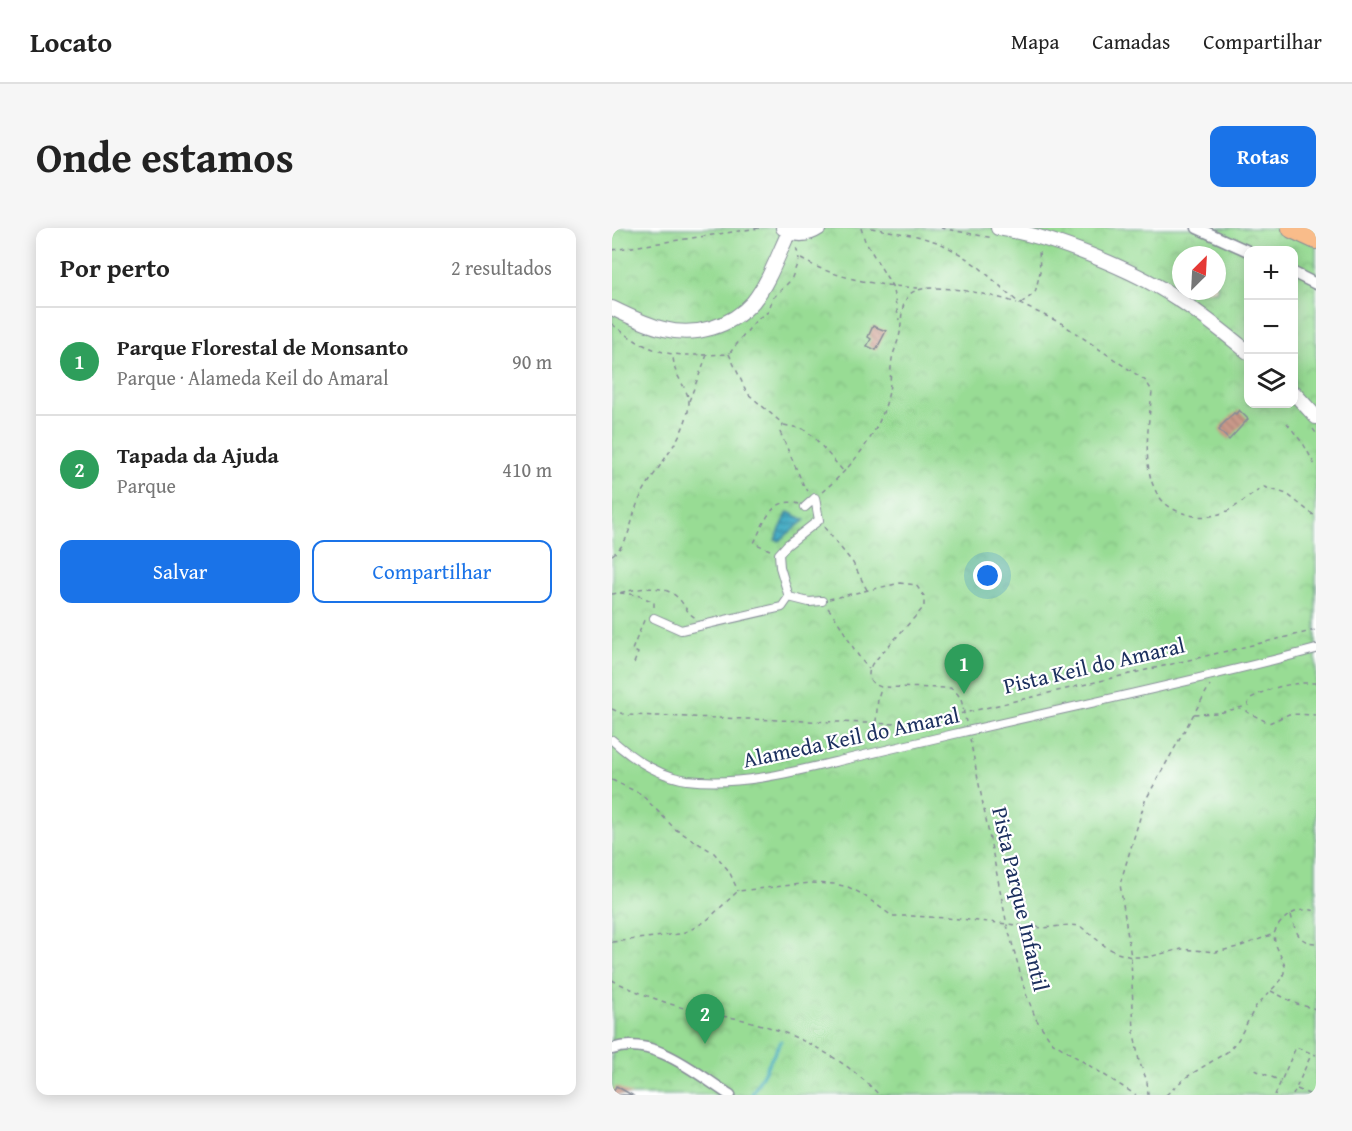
<!DOCTYPE html>
<html lang="pt">
<meta charset="utf-8">
<style>
body{margin:0;font-family:"Gentium Book Plus",serif;background:#f6f6f6;color:#222}
.controls{position:absolute;right:18px;top:18px;display:grid;overflow:hidden;border-radius:12px;box-shadow:0 3px 15px #0003}
.controls button{width:54px;height:54px;display:grid;place-items:center;padding:0;border:0;border-bottom:2px solid #e0e0e0;background:#fff;color:#222;font:30px sans-serif}
.compass{position:absolute;left:560px;top:18px;width:54px;height:54px;border-radius:50%;background:#fff;box-shadow:0 3px 15px #0003;rotate:24deg}
.you{position:absolute;left:376px;top:348px;width:21px;height:21px;margin:-15px;border:4px solid #fff;border-radius:50%;background:#1a73e8;box-shadow:0 0 0 9px #1a73e833}
.badge{display:grid;place-items:center;width:39px;height:39px;border-radius:50%;background:#1a73e8;color:#fff;font-size:20px;font-weight:700}
.pin{position:absolute;translate:-50% -50px;filter:drop-shadow(0 2px 3px #0008)}
.pin::after{content:'';position:absolute;top:32px;width:21px;height:18px;background:inherit;clip-path:polygon(0 0,100% 0,50% 100%)}
.list{margin:0;padding:0;list-style:none}
h2{display:flex;justify-content:space-between;align-items:center;height:78px;margin:0;padding:0 24px;font-size:26px}
h2 small{font-size:20px;font-weight:400;color:#767676}
.list li{display:grid;grid-template-columns:39px 1fr auto;gap:18px;align-items:center;box-sizing:border-box;height:108px;padding:0 24px;border-top:2px solid #e0e0e0}
.list b{display:block;font-size:22px;white-space:nowrap}
.list p{margin:0;font-size:20px;white-space:nowrap;color:#767676}
.list em{font-size:20px;font-style:normal;color:#767676}
.actions{display:flex;gap:12px;padding:18px 24px}
.actions a{flex:1;padding:14px 0;border:2px solid #1a73e8;border-radius:12px;text-align:center;font-size:21px;color:#1a73e8}
.actions .main{background:#1a73e8;color:#fff}
.icon{flex:none;width:33px;height:33px;fill:none;stroke:currentColor;stroke-width:2;stroke-linecap:round;stroke-linejoin:round}
.map{position:relative;flex:none;width:704px;height:867px;overflow:hidden;border-radius:12px}
header{display:flex;align-items:center;gap:36px;box-sizing:border-box;height:84px;padding:0 30px;background:#fff;border-bottom:2px solid #e0e0e0}
header strong{font-size:28px}
nav{display:flex;gap:33px;margin-inline-start:auto;font-size:21px}
.intro{display:flex;align-items:center;justify-content:space-between;box-sizing:border-box;height:144px;padding:0 36px}
h1{margin:0;font-size:42px}
.button{padding:15px 27px;border-radius:12px;background:#1a73e8;color:#fff;font-size:21px;font-weight:700}
main{display:flex;gap:36px;padding:0 36px}
aside{flex:1;background:#fff;border-radius:12px;box-shadow:0 3px 15px #0003}
.map>svg:first-child{display:block}
</style>
<header>
<strong>Locato</strong>
<nav><a>Mapa</a><a>Camadas</a><a>Compartilhar</a></nav>
</header>
<div class="intro"><h1>Onde estamos</h1><a class="button">Rotas</a></div>
<main>
<aside>
<h2>Por perto<small>2 resultados</small></h2>
<ul class="list">
<li><span class="badge" style="background:#2e9e5b">1</span><div><b>Parque Florestal de Monsanto</b><p>Parque · Alameda Keil do Amaral</p></div><em>90 m</em></li>
<li><span class="badge" style="background:#2e9e5b">2</span><div><b>Tapada da Ajuda</b><p>Parque</p></div><em>410 m</em></li>
</ul>
<div class="actions"><a class="main">Salvar</a><a>Compartilhar</a></div>
</aside>
<div class="map">
<svg width="704" height="867" viewBox="0 0 704 867">
<defs>
<pattern id="park-crowns" width="20" height="18" patternUnits="userSpaceOnUse" patternTransform="scale(1.5)"><rect width="20" height="18" fill="#98dc94"/><path d="M2 6a3 3 0 1 1 6 0M12 15a3 3 0 1 1 6 0" fill="none" stroke="#82bd82"/></pattern>
<pattern id="water-rules" width="6" height="5" patternUnits="userSpaceOnUse" patternTransform="scale(1.5)"><rect width="6" height="5" fill="#42aac2"/><path d="M0 2.5h6" fill="none" stroke="#368ba1"/></pattern>
<pattern id="building-back-hatch" width="6" height="6" patternUnits="userSpaceOnUse" patternTransform="scale(1.5)"><rect width="6" height="6" fill="#cb9a8a"/><path d="M-1 5l2 2M0 0l6 6M5-1l2 2" fill="none" stroke="#a47e74"/></pattern>
</defs>
<rect width="100%" height="100%" fill="#fff"/>
<filter id="ink" filterUnits="userSpaceOnUse"><feTurbulence type="fractalNoise" baseFrequency=".0167" numOctaves="2"/><feDisplacementMap in="SourceGraphic" scale="12" xChannelSelector="R" yChannelSelector="G"/><feConvolveMatrix kernelMatrix="1 2 1 2 8 2 1 2 1" color-interpolation-filters="sRGB"/></filter>
<filter id="wash" filterUnits="userSpaceOnUse"><feTurbulence type="fractalNoise" baseFrequency=".008" numOctaves="4" result="noise"/><feDisplacementMap in="SourceGraphic" scale="24" xChannelSelector="R" yChannelSelector="G"/><feGaussianBlur stdDeviation="1.35" result="paint"/><feColorMatrix in="noise" values="0 0 0 0 0 0 0 0 0 0 0 0 0 0 0 0 0 1.4 0 .05"/><feComposite in="paint" operator="in"/></filter>
<g filter="url(#wash)">
<rect width="100%" height="100%" fill="#f2e9d1"/>
<path fill="url(#park-crowns)" stroke="#5a8679" stroke-width="1.5" fill-rule="evenodd" d="M0,0h704v867h-704zM636,22h46v154h-46zM569,27h36v36h-36z"/>
<path fill="url(#water-rules)" stroke="#2e6c90" stroke-width="1.5" d="M176,284l17,8 -26,21 -4,-1z"/>
<g fill="none" stroke-linecap="round" stroke-linejoin="round">
<path stroke="#42aac2" stroke-width="3" d="M140,866l29,-53"/>
</g>
<g id="blocks">
<path fill="url(#building-back-hatch)" d="M261,98l13,5 -10,19 -9,-4 4,-7 -3,-2z
M627,182l9,9 -19,21 -10,-10 2,-2 -1,-1 14,-14 2,1z
M4,858l16,9h-20z"/>
</g>
</g>
<g filter="url(#ink)">
<use href="#blocks" fill-opacity="0" stroke="#868c98" stroke-width="1.5"/>
<g fill="none" stroke-linecap="round" stroke-linejoin="round">
<g stroke="#868c98" stroke-width="10">
<path id="pedestrian" d="M203,270l4,22 -32,25 -8,9 1,13 9,30 20,5 13,-1
M193,279l10,-9
M42,390l27,12 101,-23 7,-10
M0,512c21,19 47,36 75,40 52,6 103,-7 152,-19 39,-9 77,-18 115,-27 121,-28 242,-53 362,-85"/>
</g>
<g stroke="#868c98" stroke-width="13">
<path id="minor" d="M585,0l51,23
M682,45l22,11
M0,821c42,-14 85,25 118,46"/>
</g>
<g stroke="#868c98" stroke-width="16">
<path id="tertiary" d="M171,0c12,8 24,8 36,0
M386,0c53,8 135,41 180,71 25,16 48,35 70,53
M0,80c17,8 34,17 52,21 31,8 67,-2 89,-27 16,-20 25,-47 36,-70
M682,165l22,24"/>
</g>
<g stroke="#868c98" stroke-width="22">
<path id="motorway" d="M680,0l24,11"/>
</g>
<path stroke="#868c98" stroke-width="1.5" stroke-dasharray="4.5 4.5" stroke-linecap="butt" d="M249,0l4,13 27,45 7,34
M259,0l46,8 23,7 20,11 20,14 40,36 41,19 85,58 6,10c-3,35 -18,105 28,121 16,6 29,6 45,0 14,-6 26,-18 39,-25l23,7 29,23
M329,0l52,10
M0,22l147,-22
M189,31c36,20 78,27 119,29
M409,75l14,-10 5,-21 -1,-22
M0,96c44,35 64,32 117,30l28,-35 11,-7 5,-14 18,-18 8,-21 -3,-13
M117,126l18,39 36,31 -3,8 24,54 4,5
M77,173l18,-46
M675,195l17,22 12,22
M172,197l19,4 10,7 31,36
M701,201l3,4
M210,264c29,-24 58,-59 66,-96 3,-12 2,-25 4,-37 2,-9 6,-17 8,-26 2,-12 0,-29 10,-39 16,-15 87,2 107,9
M212,299l29,36 14,27
M158,322l-16,-7c10,-20 18,-48 45,-39
M0,327c20,-13 18,-38 28,-57 15,-31 47,-60 49,-95 0,-11 -11,-24 -14,-34 -1,-5 -2,-10 -2,-14
M8,365l17,2 17,7v6
M0,366c20,-3 47,-13 65,3 8,7 9,16 19,21
M217,371l71,-16 16,2 8,11v11l-52,57c-6,12 -3,19 9,23l69,1c11,6 12,14 14,25l352,-83
M216,380c16,19 24,43 41,61
M22,435l4,-10 -6,-3 13,-32
M704,455c-24,-1 -45,4 -67,16l-2,13 22,11 20,-9 27,1
M0,481l11,5 6,1 267,9 68,-11 2,9
M582,486l25,-1 28,-7
M264,494l2,-24 3,-10
M358,511l37,186 19,69 10,25 16,23 84,53
M0,552l29,14 34,35 39,24 15,18 9,20
M679,687c4,15 7,28 25,28
M0,714l67,-8 11,-4 16,-9 32,-30 72,-8 24,1 14,3 14,7 30,22h21l48,3 82,9 27,-3 10,1 25,20 12,7 14,4h17l34,-8 34,3 22,-5 36,-13c6,-17 24,-28 42,-23
M0,752c28,14 60,26 91,33 15,3 30,4 45,8 47,12 97,37 131,74
M659,763l26,13 19,5
M643,842l26,11
M685,861l14,6
M536,867l-1,-14 -8,-20 -5,-28 -3,-76 -11,-73 25,-83 65,-116
M554,867l19,-17 42,-26 11,-12 18,-34 27,-28 2,-12 -10,-23 -1,-9
M663,867l21,-48 20,8
M681,867l18,-40"/>
<use href="#pedestrian" stroke="#fff" stroke-width="8"/>
<use href="#minor" stroke="#fff" stroke-width="10"/>
<use href="#tertiary" stroke="#fff" stroke-width="14"/>
<use href="#motorway" stroke="#f9bc8a" stroke-width="20"/>
</g>
</g>
<g text-anchor="middle" stroke-width="4.5" stroke-linejoin="round" paint-order="stroke">
<g font-size="22" fill="#1b2f5e" stroke="#fff">
<text transform="translate(482 437) rotate(-13)" y="8">Pista Keil do Amaral</text>
<text transform="translate(239 509) rotate(-12)" y="8">Alameda Keil do Amaral</text>
<text transform="translate(409 671) rotate(77)" y="8">Pista Parque Infantil</text>
</g>
</g>
</svg>
<div class="controls">
<button>+</button>
<button>−</button>
<button><svg class="icon" aria-label="layers" viewBox="0 0 24 24"><path d="M12 4l9 5-9 5-9-5zM3 14l9 5 9-5"/></svg></button>
</div>
<svg class="compass" viewBox="-18 -18 36 36"><path d="M0-13l5 13h-10z" fill="#e53935"/><path d="M0 13l5-13h-10z" fill="#767676"/></svg>
<div class="you"></div>
<div class="pin badge" style="left:352px;top:466px;background:#2e9e5b">1</div>
<div class="pin badge" style="left:93px;top:816px;background:#2e9e5b">2</div>
</div>
</main>
